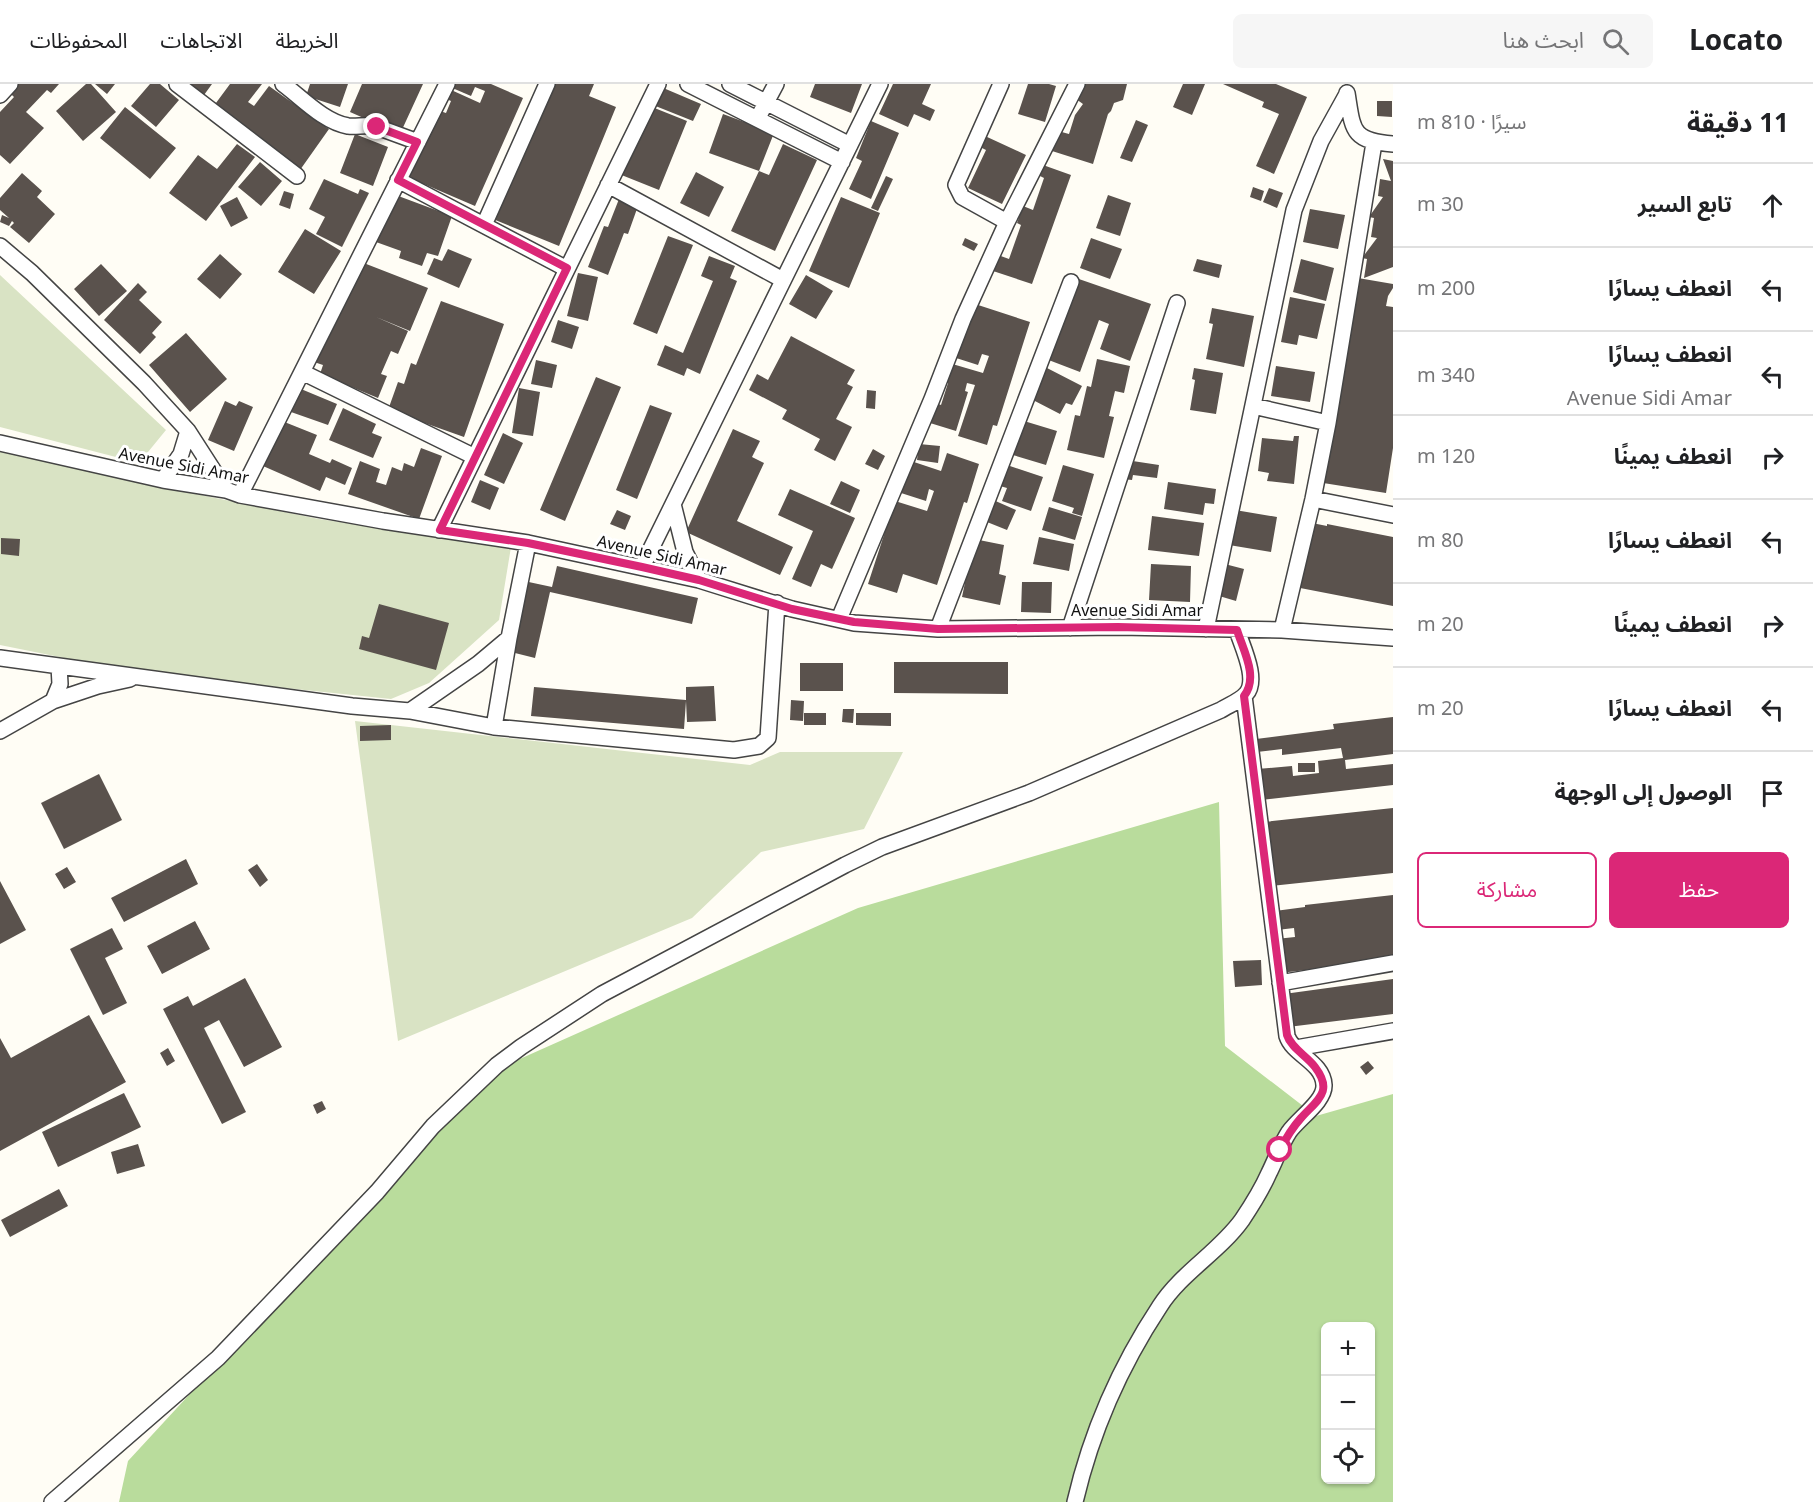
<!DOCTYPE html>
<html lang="ar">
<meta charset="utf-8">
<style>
body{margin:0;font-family:Georgia,"Noto Sans Arabic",serif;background:#f6f6f6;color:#202124;direction:rtl}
.controls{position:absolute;right:18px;bottom:18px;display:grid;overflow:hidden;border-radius:9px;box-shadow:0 2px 4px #0004}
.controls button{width:54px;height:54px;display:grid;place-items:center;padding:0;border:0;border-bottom:2px solid #e0e0e0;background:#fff;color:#202124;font:30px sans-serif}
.stop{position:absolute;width:18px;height:18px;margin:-14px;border:4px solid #db2777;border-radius:50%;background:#fff}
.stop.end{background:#db2777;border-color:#fff;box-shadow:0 2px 6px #0008}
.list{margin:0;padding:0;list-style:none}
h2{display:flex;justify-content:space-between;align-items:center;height:78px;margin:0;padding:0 24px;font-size:26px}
h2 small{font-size:20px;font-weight:400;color:#757577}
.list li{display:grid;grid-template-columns:39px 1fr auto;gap:18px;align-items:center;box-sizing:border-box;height:84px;padding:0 24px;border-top:2px solid #e0e0e0}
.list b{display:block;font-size:22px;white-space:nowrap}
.list p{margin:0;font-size:20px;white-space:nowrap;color:#757577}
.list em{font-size:20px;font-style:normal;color:#757577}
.actions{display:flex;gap:12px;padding:18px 24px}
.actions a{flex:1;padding:14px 0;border:2px solid #db2777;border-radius:9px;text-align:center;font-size:21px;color:#db2777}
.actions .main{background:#db2777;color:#fff}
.icon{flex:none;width:33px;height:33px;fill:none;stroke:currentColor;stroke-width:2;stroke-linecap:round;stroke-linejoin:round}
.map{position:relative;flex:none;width:1393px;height:1418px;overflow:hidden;direction:ltr}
header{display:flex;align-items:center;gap:36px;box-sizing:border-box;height:84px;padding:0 30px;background:#fff;border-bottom:2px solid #e0e0e0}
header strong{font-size:28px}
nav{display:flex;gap:33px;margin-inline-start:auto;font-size:21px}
.search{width:420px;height:54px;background:#f6f6f6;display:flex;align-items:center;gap:15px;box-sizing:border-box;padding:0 21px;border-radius:9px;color:#757577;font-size:22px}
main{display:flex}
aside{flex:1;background:#fff}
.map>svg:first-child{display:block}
</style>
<header>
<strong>Locato</strong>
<div class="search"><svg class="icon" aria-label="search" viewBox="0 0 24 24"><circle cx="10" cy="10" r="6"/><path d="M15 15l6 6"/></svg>ابحث هنا</div>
<nav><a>الخريطة</a><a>الاتجاهات</a><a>المحفوظات</a></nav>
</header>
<main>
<aside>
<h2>11 دقيقة<small>سيرًا · 810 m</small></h2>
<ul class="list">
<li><svg class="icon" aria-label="ahead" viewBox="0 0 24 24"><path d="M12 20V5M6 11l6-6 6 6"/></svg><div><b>تابع السير</b></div><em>30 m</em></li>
<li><svg class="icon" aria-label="left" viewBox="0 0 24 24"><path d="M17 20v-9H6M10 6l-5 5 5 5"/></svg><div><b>انعطف يسارًا</b></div><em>200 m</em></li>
<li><svg class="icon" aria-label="left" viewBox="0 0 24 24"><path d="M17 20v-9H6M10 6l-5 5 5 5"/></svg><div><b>انعطف يسارًا</b><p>Avenue Sidi Amar</p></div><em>340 m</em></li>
<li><svg class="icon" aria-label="right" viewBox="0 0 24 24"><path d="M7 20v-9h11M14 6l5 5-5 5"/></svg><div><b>انعطف يمينًا</b></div><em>120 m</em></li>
<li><svg class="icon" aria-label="left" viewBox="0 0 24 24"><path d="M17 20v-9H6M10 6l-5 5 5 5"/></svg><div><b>انعطف يسارًا</b></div><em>80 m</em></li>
<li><svg class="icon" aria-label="right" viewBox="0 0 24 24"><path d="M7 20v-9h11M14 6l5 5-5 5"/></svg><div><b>انعطف يمينًا</b></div><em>20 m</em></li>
<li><svg class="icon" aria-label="left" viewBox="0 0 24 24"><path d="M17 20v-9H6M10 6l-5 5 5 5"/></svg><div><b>انعطف يسارًا</b></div><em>20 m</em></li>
<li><svg class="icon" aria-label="arrive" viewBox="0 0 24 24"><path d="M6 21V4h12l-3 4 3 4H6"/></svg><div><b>الوصول إلى الوجهة</b></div></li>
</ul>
<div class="actions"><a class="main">حفظ</a><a>مشاركة</a></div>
</aside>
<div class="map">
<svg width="1393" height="1418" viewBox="0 0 1393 1418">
<rect width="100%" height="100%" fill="#fffdf5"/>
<path fill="#b9dc9c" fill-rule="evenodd" d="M1219,718l6,244 91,70 77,-22v408h-1274l9,-41 356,-386 374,-167zM1326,1242h44v154h-44z"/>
<path fill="#d9e3c4" d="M0,191l166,155 -27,33 -139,-36z
M0,364l152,37 167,34 192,28 -12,73 -70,63 -38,16 -252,-26 -139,-28z
M355,637l395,44 30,-13h123l-39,77 -103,23 -69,66 -294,123z"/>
<path fill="#5a524d" d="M8,0h51l-8,9 -4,-3 -21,22 18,16 -34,36 -10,-9v-43l14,-15 -9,-9z
M86,0h5l25,28 -33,29 -27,-30z
M95,0h20l-8,10z
M150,0h10l19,16 -23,27 -25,-21z
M188,0h24l-8,11z
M230,0h32l-14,18 6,4 15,-20 60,43 -29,41 -87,-63z
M310,0h38l-8,23 -34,-11z
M362,0h61l-23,50 -50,-22z
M451,0h40l32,14 -48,108 -70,-30 32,-66 9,3 5,-12 -7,-3 5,-9 31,14 5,-12 -10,-4 -4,9 -21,-9z
M549,0h45l-5,12 27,11 -57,139 -71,-29z
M815,0h47l-11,29 -41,-16z
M893,0h38l-9,20 13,6 -5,11 -16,-7 -6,13 -29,-13z
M1028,0h21l7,2 -11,36 -27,-8z
M1083,0h44l-4,16 -9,3 -3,8 -3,3 -15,50 -41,-13 6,-20 11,3 6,-19 8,-11 -7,-5z
M1183,0h22l-13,31 -19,-8z
M1223,0h53l31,13 -33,77 -18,-8 23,-52 -17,-7 2,-5z
M661,3l40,17 -8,17 -40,-16z
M1377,17h15v16l-15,-1z
M647,21l40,16 -28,69 -40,-16z
M125,23l51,41 -26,31 -50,-41z
M723,30l51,19 -15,38 10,4 14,-31 34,16 -42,91 -44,-20 28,-60 -50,-18z
M1136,36l12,5 -16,37 -12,-4z
M871,37l28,12 -28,66 -22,-10 13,-28 -6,-3z
M355,50l33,13 -15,39 -33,-13z
M985,52l41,19 -24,49 -34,-16 18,-38 -6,-3z
M237,60l18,13 -49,64 -37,-28 29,-38 19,14z
M1383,75l10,2v106l-29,11 3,-19 -5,-1 15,-20 -6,-1 3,-19 -5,-1 14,-20 -5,-1 2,-17 11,2z
M260,78l22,19 -21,25 -23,-19z
M1043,81l28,10 -39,109 -39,-13 5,-16 11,4 12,-34 -4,-2 6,-17 10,4 11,-32 -4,-2z
M696,88l28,15 -15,30 -29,-14z
M22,89l20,18 -5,6 18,17 -26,29 -19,-16 4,-4 -2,-2 -3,5 -9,-4 2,-7 7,3 -9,-8v-12z
M886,92l7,3 -15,32 -7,-3z
M324,95l34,15 2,-5 9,4 -27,54 -26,-13 9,-17 -16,-8z
M1253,103l11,4 -3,10 -11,-4z
M1269,104l14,5 -6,15 -14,-6z
M284,107l10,3 -4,15 -11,-4z
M393,110l59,22 -14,40 -11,-3 -5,13 -23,-8 2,-7 -25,-9z
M1108,111l23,8 -11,33 -24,-8z
M237,113l11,21 -17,9 -11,-21z
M841,113l39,16 -31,75 -40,-17z
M619,115l19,7 -10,28 -4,-1 -16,42 -20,-8 16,-41 4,1z
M1310,125l35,6 -7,34 -35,-7z
M305,145l36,22 -27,43 -36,-22z
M668,152l25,9 -36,89 -24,-10z
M965,154l13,6 -4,7 -12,-6z
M1091,154l31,11 -12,30 -30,-11z
M448,165l24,10 -13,29 -32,-14 7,-16 8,3z
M220,170l22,20 -22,25 -23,-20z
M709,172l26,10 -5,12 7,3 -37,93 -13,-6 -3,8 -27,-11 8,-20 18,8 30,-72 -12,-5z
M1197,175l25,6 -3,13 -26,-7z
M1301,175l33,9 -8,33 -33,-9z
M356,176l72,28 -18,43 -34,-14 32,14 -10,23 -7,-3 -10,23 6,2 -9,22 -58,-24 3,-9 -9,-3z
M101,180l26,27 -28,25 -25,-27z
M578,189l20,4 -10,44 -21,-5z
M806,191l27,16 -17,28 -27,-15z
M1076,194l75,26 -21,57 -30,-12 9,-25 -10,-4 -19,52 -34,-13z
M1358,194l35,6v4l-5,8 -2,10 7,1v141l-7,45 -69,-11z
M138,199l9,9 -8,8 23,22 -10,11 4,4 -16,17 -36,-34z
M1290,213l35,7 -8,35 -18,-4 -2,10 -16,-3z
M441,217l63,23 -40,113 -76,-27 10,-28 6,2 7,-21 5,2z
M975,220l55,18 -33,104 -4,-1 -6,20 -29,-9 17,-51 -8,-2 -2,8 3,1 -12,39 -26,-8 6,-20 5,2 7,-22 -5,-2 6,-18 34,10 6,-17 -7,-2 -4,11 -25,-8z
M1212,224l42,8 -10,51 -38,-8 7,-35 -4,-1z
M558,236l21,7 -7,22 -21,-7z
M186,249l41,46 -37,33 -41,-47z
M791,252l64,34 -8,14 6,3 -17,32 16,8 -17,34 -21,-11 6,-11 -38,-20 5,-9 -38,-20 8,-16 11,6z
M1097,275l33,7 -6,27 -9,-2 -6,25 5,1 -10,41 -37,-8 8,-35 5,1 7,-30 4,1z
M536,276l21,5 -5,23 -21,-4z
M1276,282l39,6 -5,30 -39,-6z
M1047,284l35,18 -10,19 -6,-2 -6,11 -29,-15z
M1194,284l29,5 -7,41 -26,-4 5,-30 -3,-1z
M596,293l25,10 -56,134 -25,-11z
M519,304l21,4 -7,44 -21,-3z
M301,305l36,15 -9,21 -37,-13z
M867,306l9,1 -1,18 -9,-1z
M225,317l11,5 3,-5 14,6 -19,44 -26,-11z
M650,321l22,8 -35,86 -21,-9z
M343,324l33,16 -4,9 10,4 -9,21 -44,-18z
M282,337l35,14 -8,19 21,9 2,-4 20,9 -7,17 -19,-8 -6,14 -57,-25z
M1024,337l33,10 -11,34 -33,-10z
M733,345l27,12 -8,16 12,6 -27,58 56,26 -13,28 -94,-43z
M503,349l20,10 -19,41 -20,-9z
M1294,352h5l-5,48 -27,-3 2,-8 -11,-2 4,-33 31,3z
M919,360l21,2 -2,17 -21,-3z
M421,364l21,8 -23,63 -71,-25 12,-33 20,8 -4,13 10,3 6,-18 10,4 2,-8 10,4z
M873,365l12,7 -7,14 -13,-6z
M947,369l32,11 -12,39 -3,-1 -27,83 -34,-11 -6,19 -29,-9 27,-83 32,10 7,-20 -5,-2 -3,12 -25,-8 10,-32 30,10z
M1126,376l33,5 -2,13 -24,-3 -1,5 -9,-1z
M1007,381l36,12 -12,34 -29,-10 5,-13 -7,-2z
M1063,381l31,9 -12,42 -10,-3 2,-5 -22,-7z
M480,396l19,8 -9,22 -19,-8z
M841,397l19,9 -10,23 -20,-9z
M1168,398l48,7 -2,15 -9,-1 -2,12 -39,-6z
M790,405l65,29 -23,51 -11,-5 -10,23 -19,-8 21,-48 -35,-16z
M991,415l25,11 -9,20 -25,-10z
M1049,423l33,10 -7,23 -33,-10z
M617,426l14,6 -6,14 -15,-6z
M1235,426l42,7 -6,35 -42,-7z
M1152,432l52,7 -5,33 -51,-6z
M1307,438l20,4v-2l66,13v69l-98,-19z
M1039,453l35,7 -5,27 -36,-7z
M1,454l19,1 -1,17 -18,-2z
M974,455l30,6 -5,29 7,2 -6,29 -38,-8z
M1217,478l27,7 -8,32 -27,-8z
M1151,480l40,2 -1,36 -41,-2z
M557,482l141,32 -6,26 -142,-32 -15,66 -28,-7 17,-70 28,6z
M1022,498h30l-1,31 -30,-1z
M379,520l70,19 -13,47 -77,-21 3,-13 7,2z
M894,578h114v32l-114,-1z
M800,579h43v28h-43z
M714,602l2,35 -29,1 -1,-21 -2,28 -153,-13 3,-29 152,13v-13z
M791,616l13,1 -1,20 -13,-1z
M843,625h11l-1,14 -11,-1z
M804,629h22v12h-22z
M856,629h35v13l-35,-1z
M1393,633v37l-48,6 1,9 47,-5v21l-132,15 -4,-31 35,-3 1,10 26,-3 -1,-12 25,-3 -2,-10 -59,7v-6l-25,3 -1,-13 78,-10 -1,-5z
M391,641v15l-31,1v-15z
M1298,679h17v9h-17z
M99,690l23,46 -58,29 -23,-46z
M1393,724v65l-122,13 -7,-64z
M186,775l12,25 -74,38 -13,-24z
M257,780l11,16 -8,7 -12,-17z
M67,783l9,15 -12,7 -9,-15z
M0,797l26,49 -26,14z
M1393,811v65l-113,13 -4,-34 19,-2 -1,-9 -17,2 -2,-19 30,-4v-2z
M195,837l15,28 -48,25 -15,-28z
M112,844l11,21 -18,9 22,45 -24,12 -33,-66z
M1261,876l1,25 -27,2 -2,-26z
M245,894l37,69 -38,20 -25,-47 -15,8 42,84 -24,12 -59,-115 25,-13 5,10z
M1393,895v35l-105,13 -4,-33z
M89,931l37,67 -126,69v-113l11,20z
M168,964l7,13 -8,5 -7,-13z
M1368,977l6,7 -8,7 -6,-8z
M124,1009l17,34 -83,40 -16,-35z
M322,1017l4,8 -9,5 -4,-9z
M138,1060l7,22 -28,8 -6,-22z
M59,1105l9,17 -58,31 -9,-17z"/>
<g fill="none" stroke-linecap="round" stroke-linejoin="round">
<g stroke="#444" stroke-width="18">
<path id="minor" d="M177,0l120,92
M283,0c19,14 41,38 65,42 10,1 19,-2 29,1l41,15
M688,0l154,78
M730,0l120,61
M1001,0l-45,101 6,12 45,25
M1347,9c6,37 4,48 46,51
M0,11l10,-11
M761,28l15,-28
M398,96l169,89
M608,101l175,95
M484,141l63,-141
M0,162l32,27 112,110 44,48 38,59
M302,288l173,85
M1253,322l75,17
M0,359l163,37 63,10 14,5 143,26 145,22 171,37 93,29 62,14 84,6 180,-2 164,3 111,8
M163,396l18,-26 7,-23
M240,411l207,-411
M1313,415l80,16
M673,420l12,48 14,28
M439,446l219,-446
M642,483l238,-483
M839,535l93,-220 31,-80 44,-97 70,-138
M1070,544l107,-325
M938,545l133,-347
M1206,545l88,-419 27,-69 26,-47
M1282,546l31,-131 15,-76 46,-280
M0,574l352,48 58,5 84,16 240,23 25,-4 9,-8 9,-135
M53,617l7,-17 -1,-18
M410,627l68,-47 31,-26
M494,643l15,-89 19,-95
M0,647l53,-30 45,-15 32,-7
M1280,899l113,-20
M1296,964l97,-17
M52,1418l166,-144 159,-166 56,-66 64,-61 24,-18 81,-53 243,-129 37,-18 147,-54 192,-83c8,-5 19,-9 25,-16 13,-14 -4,-48 -9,-64
M1075,1418c16,-69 46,-137 85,-196 21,-33 59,-54 82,-86 10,-15 20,-31 27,-47 7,-14 12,-29 20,-41 10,-14 36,-31 35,-47 -1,-23 -31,-30 -37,-49l-43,-340"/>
</g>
<use href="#minor" stroke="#fff" stroke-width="15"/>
</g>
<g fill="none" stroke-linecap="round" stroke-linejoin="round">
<path stroke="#db2777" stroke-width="8" d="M377,43l40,15 -19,38 169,88 -127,262 88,13 114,24 57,13 93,29 62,13 84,7 180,-2 119,3c6,20 22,47 7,66l43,339c4,13 20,21 28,32 19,25 2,33 -14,51 -9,10 -15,20 -21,32"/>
</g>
<g text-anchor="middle" stroke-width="6" stroke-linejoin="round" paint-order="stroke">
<g font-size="16" fill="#111" stroke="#fff">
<text transform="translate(184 381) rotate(11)" y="6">Avenue Sidi Amar</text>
<text transform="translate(662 471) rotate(13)" y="6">Avenue Sidi Amar</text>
<text x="1137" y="532">Avenue Sidi Amar</text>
</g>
</g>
</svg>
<div class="controls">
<button>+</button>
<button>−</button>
<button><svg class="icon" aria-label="locate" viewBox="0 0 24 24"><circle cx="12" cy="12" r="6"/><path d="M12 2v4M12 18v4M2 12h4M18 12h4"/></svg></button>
</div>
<div class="stop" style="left:1280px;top:1066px"></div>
<div class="stop end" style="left:377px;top:43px"></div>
</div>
</main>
